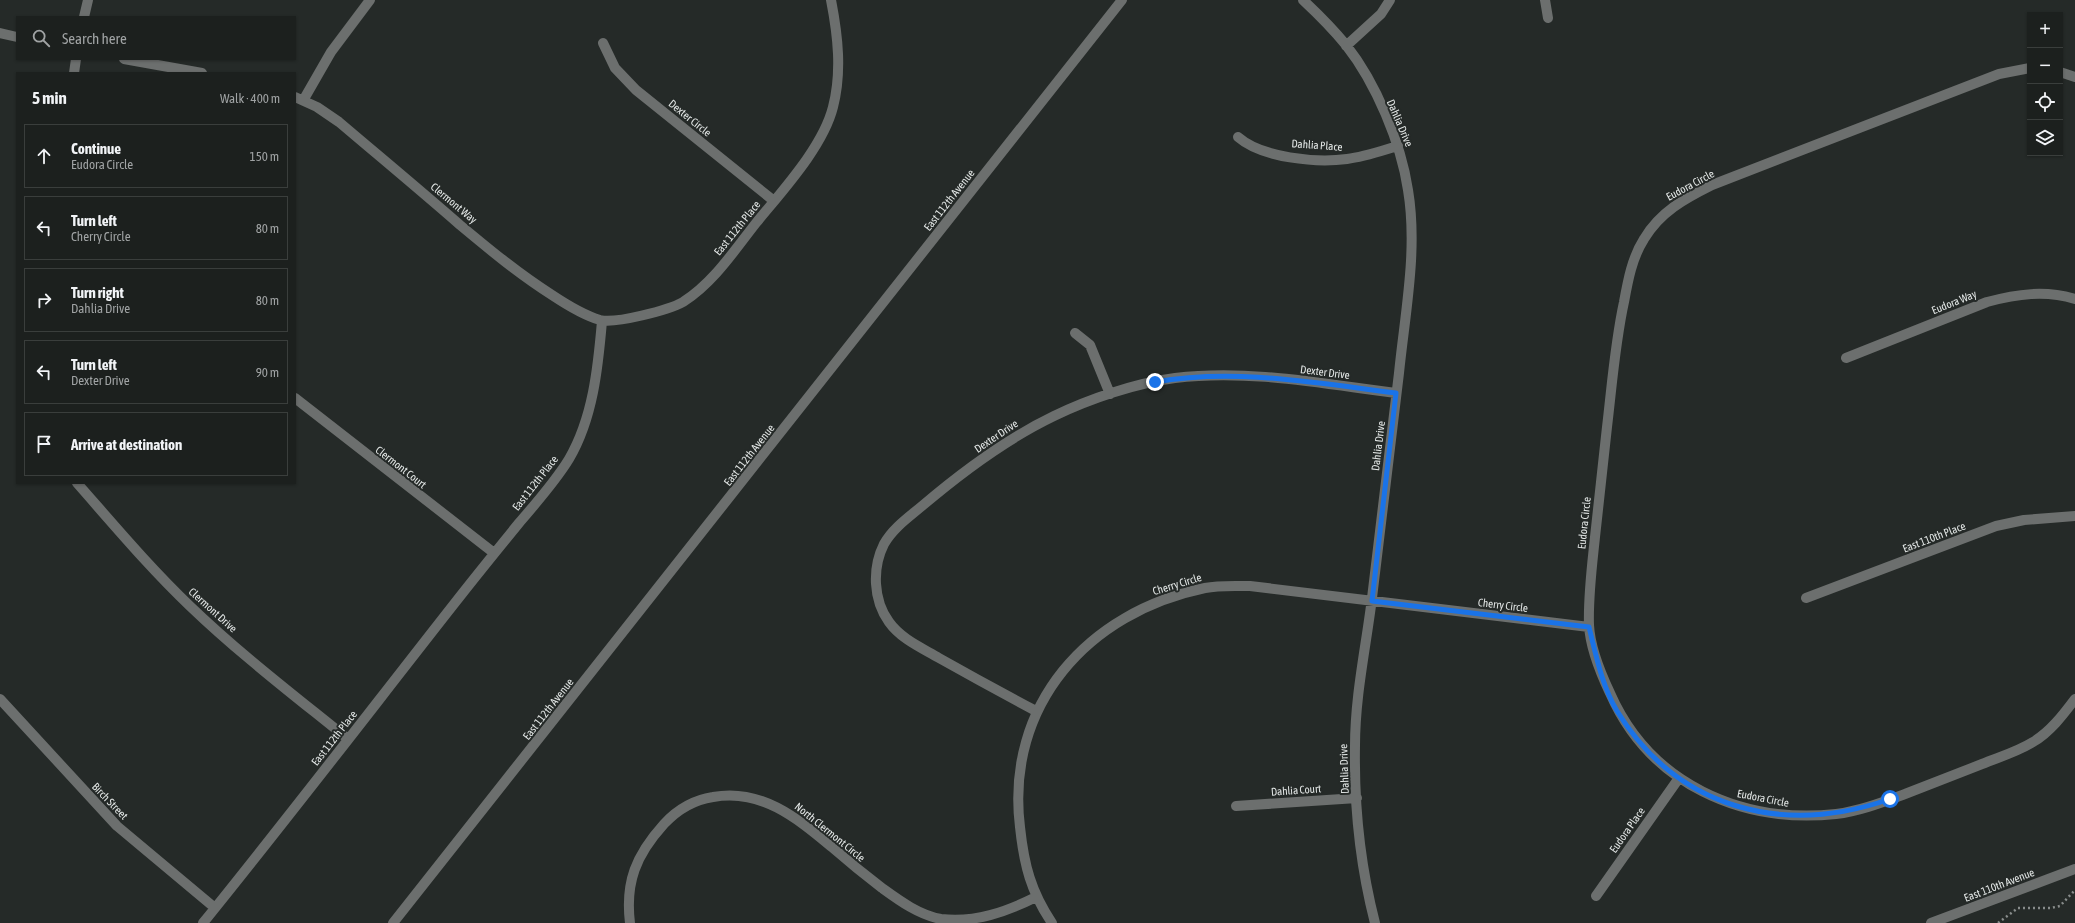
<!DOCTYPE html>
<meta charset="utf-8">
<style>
body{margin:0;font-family:"Asap Condensed",sans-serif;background:#252827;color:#f1f3f6}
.controls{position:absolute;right:12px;top:12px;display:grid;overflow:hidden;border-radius:0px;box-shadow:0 1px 3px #0004}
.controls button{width:36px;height:36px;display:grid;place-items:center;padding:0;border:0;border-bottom:1px solid #3a3e3c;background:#1c201e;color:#f1f3f6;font:20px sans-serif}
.stop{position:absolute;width:12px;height:12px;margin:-9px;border:3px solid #1a73e8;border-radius:50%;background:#fff}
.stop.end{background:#1a73e8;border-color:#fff;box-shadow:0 1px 4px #0008}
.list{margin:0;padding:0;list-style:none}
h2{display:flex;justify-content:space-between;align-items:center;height:52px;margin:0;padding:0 16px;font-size:17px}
h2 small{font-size:13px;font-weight:400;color:#a0a3a4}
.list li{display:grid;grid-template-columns:26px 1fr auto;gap:12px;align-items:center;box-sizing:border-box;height:64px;margin:0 8px 8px;padding:0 8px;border:1px solid #3a3e3c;border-radius:0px}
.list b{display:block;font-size:15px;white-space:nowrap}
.list p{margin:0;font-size:13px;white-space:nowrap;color:#a0a3a4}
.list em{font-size:13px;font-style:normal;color:#a0a3a4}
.icon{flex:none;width:22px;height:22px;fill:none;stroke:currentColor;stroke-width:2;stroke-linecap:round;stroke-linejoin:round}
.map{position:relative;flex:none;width:2075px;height:923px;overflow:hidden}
.search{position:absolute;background:#1c201e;box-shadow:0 1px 3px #0004;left:16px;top:16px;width:280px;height:44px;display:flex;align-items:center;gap:10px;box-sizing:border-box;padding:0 14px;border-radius:0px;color:#a0a3a4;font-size:15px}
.panel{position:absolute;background:#1c201e;box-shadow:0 1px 3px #0004;left:16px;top:72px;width:280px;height:412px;border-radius:0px}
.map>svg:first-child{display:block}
</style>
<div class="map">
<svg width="2075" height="923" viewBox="0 0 2075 923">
<rect width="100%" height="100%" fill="#252a28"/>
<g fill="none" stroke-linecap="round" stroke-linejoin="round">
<path stroke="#888c8b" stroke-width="2.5" stroke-dasharray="2 3" stroke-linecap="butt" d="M1998,923l20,-15h33l9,-2 15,-16"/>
<path stroke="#6c6f6e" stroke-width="10" d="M1303,0c15,14 30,29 43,45 30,38 55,98 62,145 10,60 -3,123 -9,183 -9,75 -18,150 -27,225 -6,49 -17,98 -17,148 -1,60 5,119 20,177
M1545,0l3,18
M84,17l4,-17
M0,33l17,4
M603,43l12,25 21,22 138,111
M1346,46l35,-32 9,-14
M124,59l78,14
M2030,68l-31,6 -287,111c-28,14 -52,27 -68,54 -12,19 -16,41 -20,63 -9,41 -12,83 -17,125 -4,37 -8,73 -12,110 -3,29 -7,59 -6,88 1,21 12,49 21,68 40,91 131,131 226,121 24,-3 47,-12 69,-20 26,-10 52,-20 77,-30 17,-7 35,-12 51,-22 17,-10 30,-27 42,-43
M2060,72l15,5
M74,73l2,-14
M295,97l22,10 22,15c40,34 81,68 121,103 30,25 59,49 92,70 15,10 31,20 48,25 15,4 69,-10 83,-18 30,-19 51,-51 73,-79 26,-32 67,-76 77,-116 9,-35 5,-71 -2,-107
M304,99l27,-47 39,-52
M1238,137c24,21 78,26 109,22 17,-2 34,-8 51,-13
M1075,333l15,12 20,49
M1846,358l141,-56c30,-8 58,-12 88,-3
M295,398l199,155
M77,483c37,42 73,85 113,123 50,48 105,90 158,133
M1806,598l190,-72 28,-6 51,-4
M0,699l117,127 98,82
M1036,711c-32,-17 -65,-35 -97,-53 -17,-10 -38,-19 -50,-36 -16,-22 -17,-54 -5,-78 9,-16 25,-27 38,-38 40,-34 84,-67 132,-90 35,-17 82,-33 121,-38 74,-9 149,6 221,15
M1236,806l121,-8
M1596,896l83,-118
M203,923c85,-105 167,-212 251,-319 21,-27 43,-54 65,-81 17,-20 36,-41 50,-64 24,-41 29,-91 33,-138
M393,923l729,-923
M630,923c-5,-41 6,-68 34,-99 13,-14 29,-24 49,-27 49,-9 85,22 120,51 16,14 32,27 49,40 18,13 37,27 59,31 34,4 65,-7 95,-22
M1052,923c-21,-31 -28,-58 -32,-96 -15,-122 68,-215 185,-239 14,-3 30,-2 45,-2l339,41
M1931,923l144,-54"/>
</g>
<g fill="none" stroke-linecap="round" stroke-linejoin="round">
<path stroke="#1a73e8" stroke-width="5" d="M1155,382c80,-14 161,1 241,11l-24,208 217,26c7,28 13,59 28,84 61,99 167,125 273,88"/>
</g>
<g text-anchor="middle" stroke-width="4" stroke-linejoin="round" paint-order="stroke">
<g font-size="11" fill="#e4e8e7" stroke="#252a28">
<text transform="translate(690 118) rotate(39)" y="4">Dexter Circle</text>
<text transform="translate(1400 123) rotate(67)" y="4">Dahlia Drive</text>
<text transform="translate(1317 145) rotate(4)" y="4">Dahlia Place</text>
<text transform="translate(1690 185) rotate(-28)" y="4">Eudora Circle</text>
<text transform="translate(949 200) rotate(-52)" y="4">East 112th Avenue</text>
<text transform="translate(454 203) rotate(40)" y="4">Clermont Way</text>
<text transform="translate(737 228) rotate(-51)" y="4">East 112th Place</text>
<text transform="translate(1954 302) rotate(-22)" y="4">Eudora Way</text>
<text transform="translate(1325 372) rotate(7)" y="4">Dexter Drive</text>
<text transform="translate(996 436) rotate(-34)" y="4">Dexter Drive</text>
<text transform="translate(1378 446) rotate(-83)" y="4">Dahlia Drive</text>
<text transform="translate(749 455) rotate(-52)" y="4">East 112th Avenue</text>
<text transform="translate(401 467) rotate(38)" y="4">Clermont Court</text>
<text transform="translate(535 483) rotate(-52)" y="4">East 112th Place</text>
<text transform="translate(1584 523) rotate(-84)" y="4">Eudora Circle</text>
<text transform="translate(1934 537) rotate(-21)" y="4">East 110th Place</text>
<text transform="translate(1177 584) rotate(-17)" y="4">Cherry Circle</text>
<text transform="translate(1503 605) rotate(7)" y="4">Cherry Circle</text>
<text transform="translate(213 610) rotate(42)" y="4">Clermont Drive</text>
<text transform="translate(548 709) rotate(-52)" y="4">East 112th Avenue</text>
<text transform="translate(334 738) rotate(-52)" y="4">East 112th Place</text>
<text transform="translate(1344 769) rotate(-92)" y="4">Dahlia Drive</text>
<text transform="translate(1296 790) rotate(-4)" y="4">Dahlia Court</text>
<text transform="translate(1763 798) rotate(11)" y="4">Eudora Circle</text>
<text transform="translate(110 801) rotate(46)" y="4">Birch Street</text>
<text transform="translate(1627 830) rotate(-55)" y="4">Eudora Place</text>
<text transform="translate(830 832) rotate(39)" y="4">North Clermont Circle</text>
<text transform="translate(1999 885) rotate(-21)" y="4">East 110th Avenue</text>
</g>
</g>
</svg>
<div class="controls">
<button>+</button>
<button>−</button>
<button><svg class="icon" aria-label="locate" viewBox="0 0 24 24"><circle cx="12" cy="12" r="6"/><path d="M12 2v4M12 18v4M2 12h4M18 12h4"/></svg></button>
<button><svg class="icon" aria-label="layers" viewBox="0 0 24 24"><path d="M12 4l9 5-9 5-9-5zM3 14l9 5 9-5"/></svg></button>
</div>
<div class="stop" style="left:1890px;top:799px"></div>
<div class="stop end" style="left:1155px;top:382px"></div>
<div class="search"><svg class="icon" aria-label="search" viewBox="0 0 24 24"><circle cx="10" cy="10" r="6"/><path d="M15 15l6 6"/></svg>Search here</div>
<section class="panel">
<h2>5 min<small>Walk · 400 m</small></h2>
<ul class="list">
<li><svg class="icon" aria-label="ahead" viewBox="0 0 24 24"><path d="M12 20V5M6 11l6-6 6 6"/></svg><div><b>Continue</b><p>Eudora Circle</p></div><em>150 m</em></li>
<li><svg class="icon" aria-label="left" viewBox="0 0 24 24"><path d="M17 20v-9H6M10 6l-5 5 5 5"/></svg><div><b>Turn left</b><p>Cherry Circle</p></div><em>80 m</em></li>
<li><svg class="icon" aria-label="right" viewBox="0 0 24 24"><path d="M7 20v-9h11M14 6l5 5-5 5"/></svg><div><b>Turn right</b><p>Dahlia Drive</p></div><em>80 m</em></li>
<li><svg class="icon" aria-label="left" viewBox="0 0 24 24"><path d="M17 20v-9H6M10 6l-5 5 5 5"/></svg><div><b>Turn left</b><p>Dexter Drive</p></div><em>90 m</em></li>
<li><svg class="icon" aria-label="arrive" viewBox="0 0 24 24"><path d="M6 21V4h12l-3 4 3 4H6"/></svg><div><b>Arrive at destination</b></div></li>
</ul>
</section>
</div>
